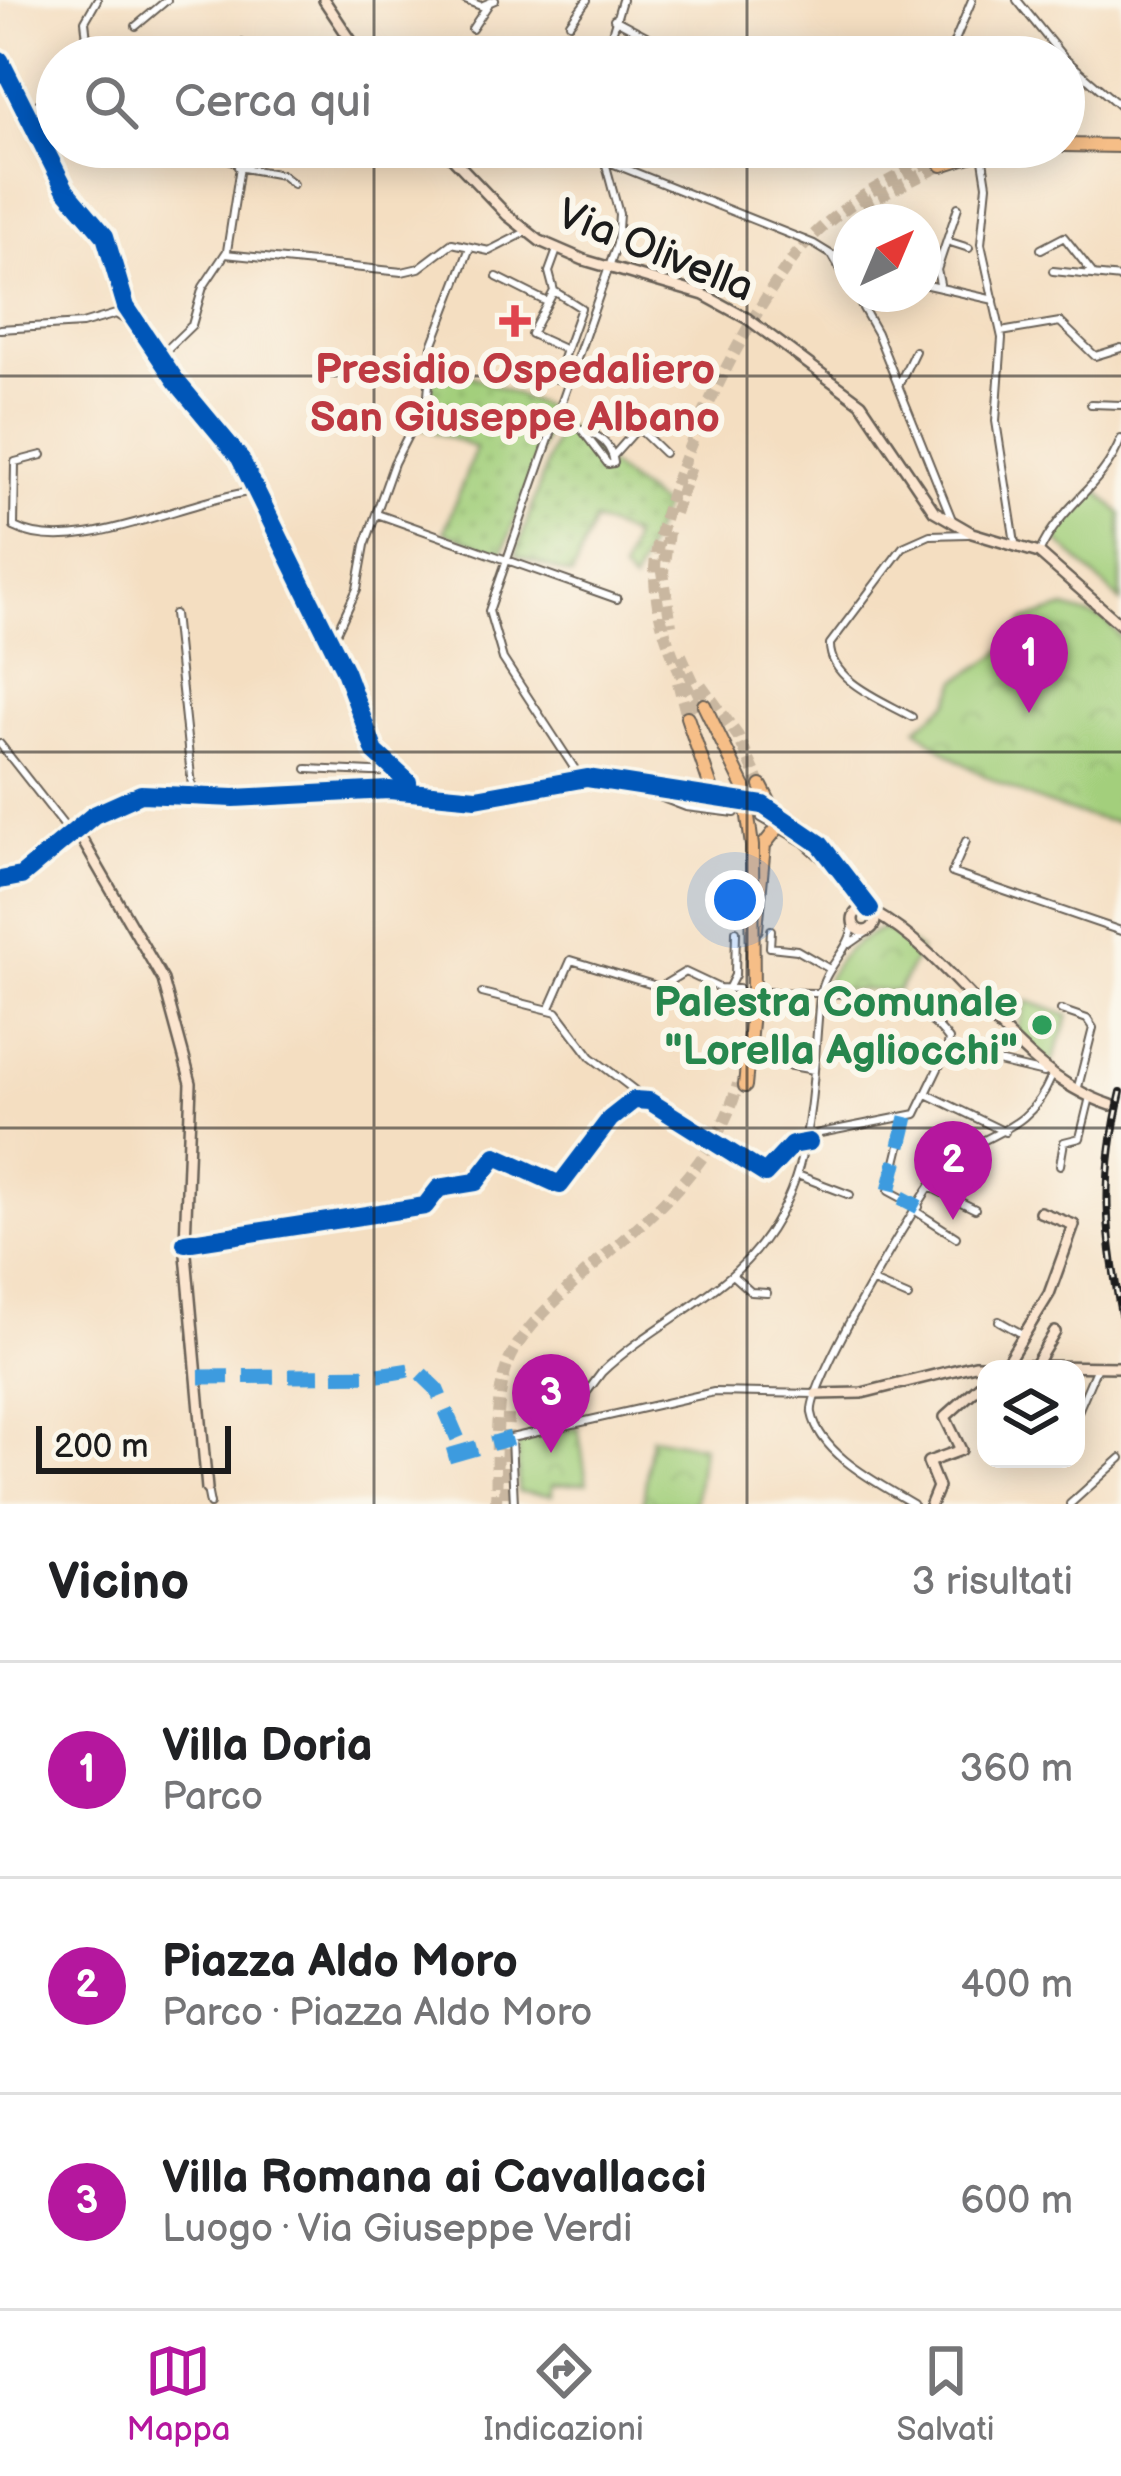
<!DOCTYPE html>
<html lang="it">
<meta charset="utf-8">
<style>
body{margin:0;font-family:"Balsamiq Sans",sans-serif;background:#f2f2f2;color:#202124}
.controls{position:absolute;right:36px;bottom:36px;display:grid;overflow:hidden;border-radius:24px;box-shadow:0 6px 30px #0003}
.controls button{width:108px;height:108px;display:grid;place-items:center;padding:0;border:0;border-bottom:3px solid #e0e0e0;background:#fff;color:#202124;font:60px sans-serif}
.compass{position:absolute;left:833px;top:204px;width:108px;height:108px;border-radius:50%;background:#fff;box-shadow:0 6px 30px #0003;rotate:44deg}
.scale{position:absolute;left:36px;bottom:30px;width:195px;box-sizing:border-box;padding-left:12px;border:6px solid #1c1c1c;border-top:0;font-size:33px;line-height:42px;white-space:nowrap;color:#1c1c1c;-webkit-text-stroke:9px #fbf7ec;paint-order:stroke}
.you{position:absolute;left:735px;top:900px;width:42px;height:42px;margin:-30px;border:9px solid #fff;border-radius:50%;background:#1a73e8;box-shadow:0 0 0 18px #1a73e833}
.badge{display:grid;place-items:center;width:78px;height:78px;border-radius:50%;background:#b5179e;color:#fff;font-size:39px;font-weight:700}
.pin{position:absolute;translate:-50% -99px;filter:drop-shadow(0 3px 6px #0008)}
.pin::after{content:'';position:absolute;top:63px;width:42px;height:36px;background:inherit;clip-path:polygon(0 0,100% 0,50% 100%)}
.list{margin:0;padding:0;list-style:none}
h2{display:flex;justify-content:space-between;align-items:center;height:156px;margin:0;padding:0 48px;font-size:51px}
h2 small{font-size:39px;font-weight:400;color:#757577}
.list li{display:grid;grid-template-columns:78px 1fr auto;gap:36px;align-items:center;box-sizing:border-box;height:216px;padding:0 48px;border-top:3px solid #e0e0e0}
.list b{display:block;font-size:45px;white-space:nowrap}
.list p{margin:0;font-size:39px;white-space:nowrap;color:#757577}
.list em{font-size:39px;font-style:normal;color:#757577}
.icon{flex:none;width:66px;height:66px;fill:none;stroke:currentColor;stroke-width:2;stroke-linecap:round;stroke-linejoin:round}
.map{position:relative;flex:none;width:1121px;height:1504px;overflow:hidden}
.search{position:absolute;background:#fff;box-shadow:0 6px 30px #0003;left:36px;right:36px;top:36px;height:132px;display:flex;align-items:center;gap:30px;box-sizing:border-box;padding:0 42px;border-radius:66px;color:#757577;font-size:45px}
.sheet{height:804px;background:#fff}
nav{display:flex;justify-content:space-around;align-items:center;box-sizing:border-box;height:168px;border-top:3px solid #e0e0e0;background:#fff;font-size:33px;color:#757577}
nav a{display:grid;justify-items:center;gap:6px}
nav .on{color:#b5179e}
.map>svg:first-child{display:block}
</style>
<div class="map">
<svg width="1121" height="1504" viewBox="0 0 1121 1504">
<defs>
<pattern id="grass-dots" width="8" height="8" patternUnits="userSpaceOnUse" patternTransform="scale(3)"><rect width="8" height="8" fill="#a3cf7c"/><path d="M2 2h.1M6 6h.1" fill="none" stroke="#8cb16b" stroke-width="1.8" stroke-linecap="round"/></pattern>
<pattern id="park-crowns" width="20" height="18" patternUnits="userSpaceOnUse" patternTransform="scale(3)"><rect width="20" height="18" fill="#a3cf7c"/><path d="M2 6a3 3 0 1 1 6 0M12 15a3 3 0 1 1 6 0" fill="none" stroke="#8cb16b"/></pattern>
</defs>
<rect width="100%" height="100%" fill="#fbf7ec"/>
<filter id="ink" filterUnits="userSpaceOnUse"><feTurbulence type="fractalNoise" baseFrequency=".00833" numOctaves="2"/><feDisplacementMap in="SourceGraphic" scale="24" xChannelSelector="R" yChannelSelector="G"/><feConvolveMatrix kernelMatrix="1 2 1 2 8 2 1 2 1" color-interpolation-filters="sRGB"/></filter>
<filter id="wash" filterUnits="userSpaceOnUse"><feTurbulence type="fractalNoise" baseFrequency=".004" numOctaves="4" result="noise"/><feDisplacementMap in="SourceGraphic" scale="48" xChannelSelector="R" yChannelSelector="G"/><feGaussianBlur stdDeviation="2.7" result="paint"/><feColorMatrix in="noise" values="0 0 0 0 0 0 0 0 0 0 0 0 0 0 0 0 0 1.4 0 .05"/><feComposite in="paint" operator="in"/></filter>
<g filter="url(#wash)">
<rect width="100%" height="100%" fill="#f4dec1"/>
<path fill="url(#grass-dots)" stroke="#60764c" stroke-width="3" d="M436,361l119,50 -53,143 -58,-22 32,-84 -60,-23 15,-32z
M559,426l23,6 27,34 54,41 -30,76 -11,-11 11,-36 -39,-15 -22,55 -56,-21z"/>
<path fill="url(#park-crowns)" stroke="#60764c" stroke-width="3" d="M1065,608l40,12 16,17v186c-65,-9 -157,-49 -204,-95l32,-26 9,-22 41,-26 26,-34z
M886,928l34,22 -22,41 -74,-2c9,-32 31,-49 62,-61z
M578,1427l9,56 -35,2v10l-34,-3v-52z
M651,1437l51,9 -7,58 -52,-1z"/>
<path fill="#a3cf7c" stroke="#60764c" stroke-width="3" d="M1097,490l24,24v88l-68,-66z
M1027,1001l42,15 -17,47 -10,-2 -26,-27z"/>
</g>
<g filter="url(#ink)">
<g fill="none" stroke-linecap="round" stroke-linejoin="round">
<path stroke="#c9b7a0" stroke-width="12" stroke-dasharray="12 6" stroke-linecap="butt" d="M862,205l80,-40
M674,513l18,-49
M668,532l-5,40 8,53
M681,655l19,42
M678,682l9,35
M701,685l37,51 23,50
M698,708c-22,-41 -41,-83 -43,-130 -4,-78 99,-281 154,-338 37,-38 81,-62 130,-83
M505,1497l3,-82
M496,1504c2,-43 -3,-97 11,-138 12,-32 39,-56 63,-79 65,-60 144,-114 168,-203"/>
<g stroke="#686056" stroke-width="10">
<path id="street" d="M465,0l16,6 14,-6
M1017,0l46,57
M614,19l34,18 34,9
M570,23l17,-23
M136,26l31,-26
M472,29l16,-24
M89,57l-4,-36 12,-21
M230,57l11,-14 35,14
M605,57l17,-57
M948,57l24,-57
M1064,58l57,49
M26,113l31,-23
M203,147l34,16
M981,147l6,38 -6,59 21,94 -6,83 19,122
M604,160l210,84 18,11 19,32
M238,167l44,8 11,9
M947,241l22,7
M1041,249l23,-12 30,38
M225,254l177,18 17,-4 33,-25 37,8 37,-19
M832,255l19,4
M1053,271l68,7
M497,277l50,25
M923,284l71,16
M940,284l-3,-14 21,-63
M554,291l27,17 -15,42 -35,-16 23,-43 -5,-19 8,-22
M855,294l22,39 76,189
M0,329l82,-5 34,-10 25,16
M1001,332l59,-10 35,34 26,-8
M159,357l33,-32 11,-38 24,-36 16,-104
M536,373l20,6 10,-29
M898,386l17,-35
M1091,404l30,1
M555,421c25,8 55,12 59,42l-6,1 -26,-34
M42,455l-27,7 -1,65c62,32 174,-29 242,-36
M614,455l24,-27 26,25
M377,514l240,85
M1039,553c23,-50 63,-65 82,-114
M174,614l19,182
M332,642l25,-53 8,-44 29,-82 34,-67 4,-50 37,-96
M912,717c-28,-16 -83,-36 -82,-73l73,-97 27,-12 38,-1
M0,744l70,89
M307,769l87,4
M580,777l-77,-118 -14,-48 128,-367 2,-30 -18,-67
M657,796l29,11 49,6
M761,818l43,25 35,32
M966,841l-14,32 169,58
M771,930l-1,17 27,3 31,18
M850,944l20,-14
M728,989l7,-14 1,-44
M768,992c61,3 141,-8 181,48l-2,10
M482,993l75,19 34,45 55,42
M550,1008l21,-48 89,27 25,-15 34,16 19,1
M1061,1010l26,9 6,9 -16,63
M947,1050l97,23
M764,1061l50,9
M927,1094l78,38
M907,1117l-18,74 30,16
M810,1135l106,-21 31,-64
M1060,1165l4,-23 16,-4 10,-41
M800,1176l50,19
M930,1187l45,22
M917,1212l39,25
M185,1243l240,-37 14,-18 37,-6 20,-26 64,29 50,-66 24,-19 15,1 116,73 27,-29 17,-3
M732,1275l19,17 16,1
M873,1282l35,15
M999,1321l25,14
M1076,1416l21,-49
M576,1423l11,-31 15,-20c40,-38 92,-63 133,-100 82,-74 75,-176 85,-276 3,-29 33,-47 33,-74
M207,1489l3,15
M514,1504l-3,-66 203,-46 102,2
M913,1504c-33,-20 -93,-49 -101,-91 -5,-27 107,-217 130,-243 39,-42 83,-30 109,-92
M1070,1504l51,-46"/>
</g>
<g stroke="#686056" stroke-width="14">
<path id="secondary" d="M324,0l38,57
M0,60l65,129 40,47 21,71 50,74 64,77 105,213 30,81 33,30 1,9
M442,147l65,68 33,26 44,19 120,35 44,24 113,84 73,108 38,22 67,20 82,72
M752,801l68,43 50,65
M76,829l87,151 28,103 -6,160 22,246
M0,880l21,-4 86,-69 41,-14 86,5 165,-8 77,8 104,-21 86,17 66,3
M853 920a11 11 0 1 1 22 0a11 11 0 1 1-22 0Z
M873,912c91,51 138,160 238,193
M1006,1364l43,-70 25,-69 -34,-13
M1035,1365l20,-33
M816,1394l46,-1 113,-28 146,2
M931,1504l7,-17 -10,-25 33,-12 -16,-33 41,-37"/>
</g>
<g stroke="#686056" stroke-width="16">
<path id="highway" d="M1064,145l57,1
M939,157l32,-10
M942,165l28,-9
M704,705l40,82
M687,717l27,79
M761,786l13,25
M756,929l8,-84 15,-19
M745,1086l8,-84"/>
</g>
<use href="#street" stroke="#fff" stroke-width="6"/>
<use href="#secondary" stroke="#fbe5cf" stroke-width="9"/>
<use href="#highway" stroke="#f6be87" stroke-width="12"/>
<g stroke="#1c1c1c" stroke-width="8">
<path id="rail" d="M1121,1092c-20,85 -16,137 0,222"/>
</g>
<use href="#rail" stroke="#fbf7ec" stroke-width="3" stroke-dasharray="9" stroke-linecap="butt"/>
<g stroke="#686056" stroke-width="16" stroke-linecap="butt">
<path id="highway-bridge" d="M970,156l41,-9
M744,787l8,59 1,156"/>
</g>
<use href="#highway-bridge" stroke="#f6be87" stroke-width="12"/>
<path stroke="#3c9bdf" stroke-width="15" stroke-dasharray="30 15" stroke-linecap="butt" d="M907,1117l-18,74 30,16
M199,1377l180,-2 37,-6 20,19 27,63
M448,1456l63,-18"/>
<g stroke="#fbf7ec" stroke-width="26">
<path id="cycleway" d="M0,60l65,129 40,47 21,71 50,74 64,77 105,213 30,81 33,30 1,9
M0,880l21,-4 73,-61 47,-21 93,4 155,-8 87,8 111,-20 176,27 57,39 50,65
M185,1243l240,-37 14,-18 37,-6 20,-26 64,29 50,-66 24,-19 15,1 116,73 27,-29 17,-3"/>
</g>
<use href="#cycleway" stroke="#0057b8" stroke-width="18"/>
</g>
</g>
<path fill="none" stroke="#1c1c1c" stroke-width="3" stroke-opacity="0.55" d="M374,0v57M747,0v57M374,147v1357M747,147v1357M0,376h1121M0,752h1121M0,1128h1121"/>
<path fill="#e0444e" stroke="#fbf7ec" stroke-width="4.5" d="M509 303h12v12h12v12h-12v12h-12v-12h-12v-12h12z"/>
<circle fill="#2e9e5b" stroke="#fbf7ec" stroke-width="4.5" cx="1042" cy="1025" r="12"/>
<g text-anchor="middle" stroke-width="12" stroke-linejoin="round" paint-order="stroke">
<g font-size="42" fill="#1c1c1c" stroke="#fbf7ec">
<text transform="translate(656 249) rotate(22)" y="15">Via Olivella</text>
</g>
<g font-size="42" font-weight="bold" fill="#be3a42" stroke="#fbf7ec">
<text x="515" y="383">Presidio Ospedaliero<tspan x="515" dy="48">San Giuseppe Albano</tspan></text>
</g>
<g font-size="42" font-weight="bold" fill="#27864d" stroke="#fbf7ec" text-anchor="end">
<text x="1018" y="1016">Palestra Comunale<tspan x="1018" dy="48">"Lorella Agliocchi"</tspan></text>
</g>
</g>
</svg>
<div class="controls">
<button><svg class="icon" aria-label="layers" viewBox="0 0 24 24"><path d="M12 4l9 5-9 5-9-5zM3 14l9 5 9-5"/></svg></button>
</div>
<svg class="compass" viewBox="-18 -18 36 36"><path d="M0-13l5 13h-10z" fill="#e53935"/><path d="M0 13l5-13h-10z" fill="#757577"/></svg>
<div class="scale">200 m</div>
<div class="you"></div>
<div class="pin badge" style="left:1029px;top:713px">1</div>
<div class="pin badge" style="left:953px;top:1220px">2</div>
<div class="pin badge" style="left:551px;top:1453px">3</div>
<div class="search"><svg class="icon" aria-label="search" viewBox="0 0 24 24"><circle cx="10" cy="10" r="6"/><path d="M15 15l6 6"/></svg>Cerca qui</div>
</div>
<section class="sheet">
<h2>Vicino<small>3 risultati</small></h2>
<ul class="list">
<li><span class="badge">1</span><div><b>Villa Doria</b><p>Parco</p></div><em>360 m</em></li>
<li><span class="badge">2</span><div><b>Piazza Aldo Moro</b><p>Parco · Piazza Aldo Moro</p></div><em>400 m</em></li>
<li><span class="badge">3</span><div><b>Villa Romana ai Cavallacci</b><p>Luogo · Via Giuseppe Verdi</p></div><em>600 m</em></li>
</ul>
</section>
<nav>
<a class="on"><svg class="icon" aria-label="map" viewBox="0 0 24 24"><path d="M3 6l6-2 6 2 6-2v14l-6 2-6-2-6 2zM9 4v14M15 6v14"/></svg>Mappa</a>
<a><svg class="icon" aria-label="directions" viewBox="0 0 24 24"><path d="M12 3l9 9-9 9-9-9zM9 14v-3h6M13 9l2 2-2 2"/></svg>Indicazioni</a>
<a><svg class="icon" aria-label="saved" viewBox="0 0 24 24"><path d="M7 4h10v16l-5-4-5 4z"/></svg>Salvati</a>
</nav>
